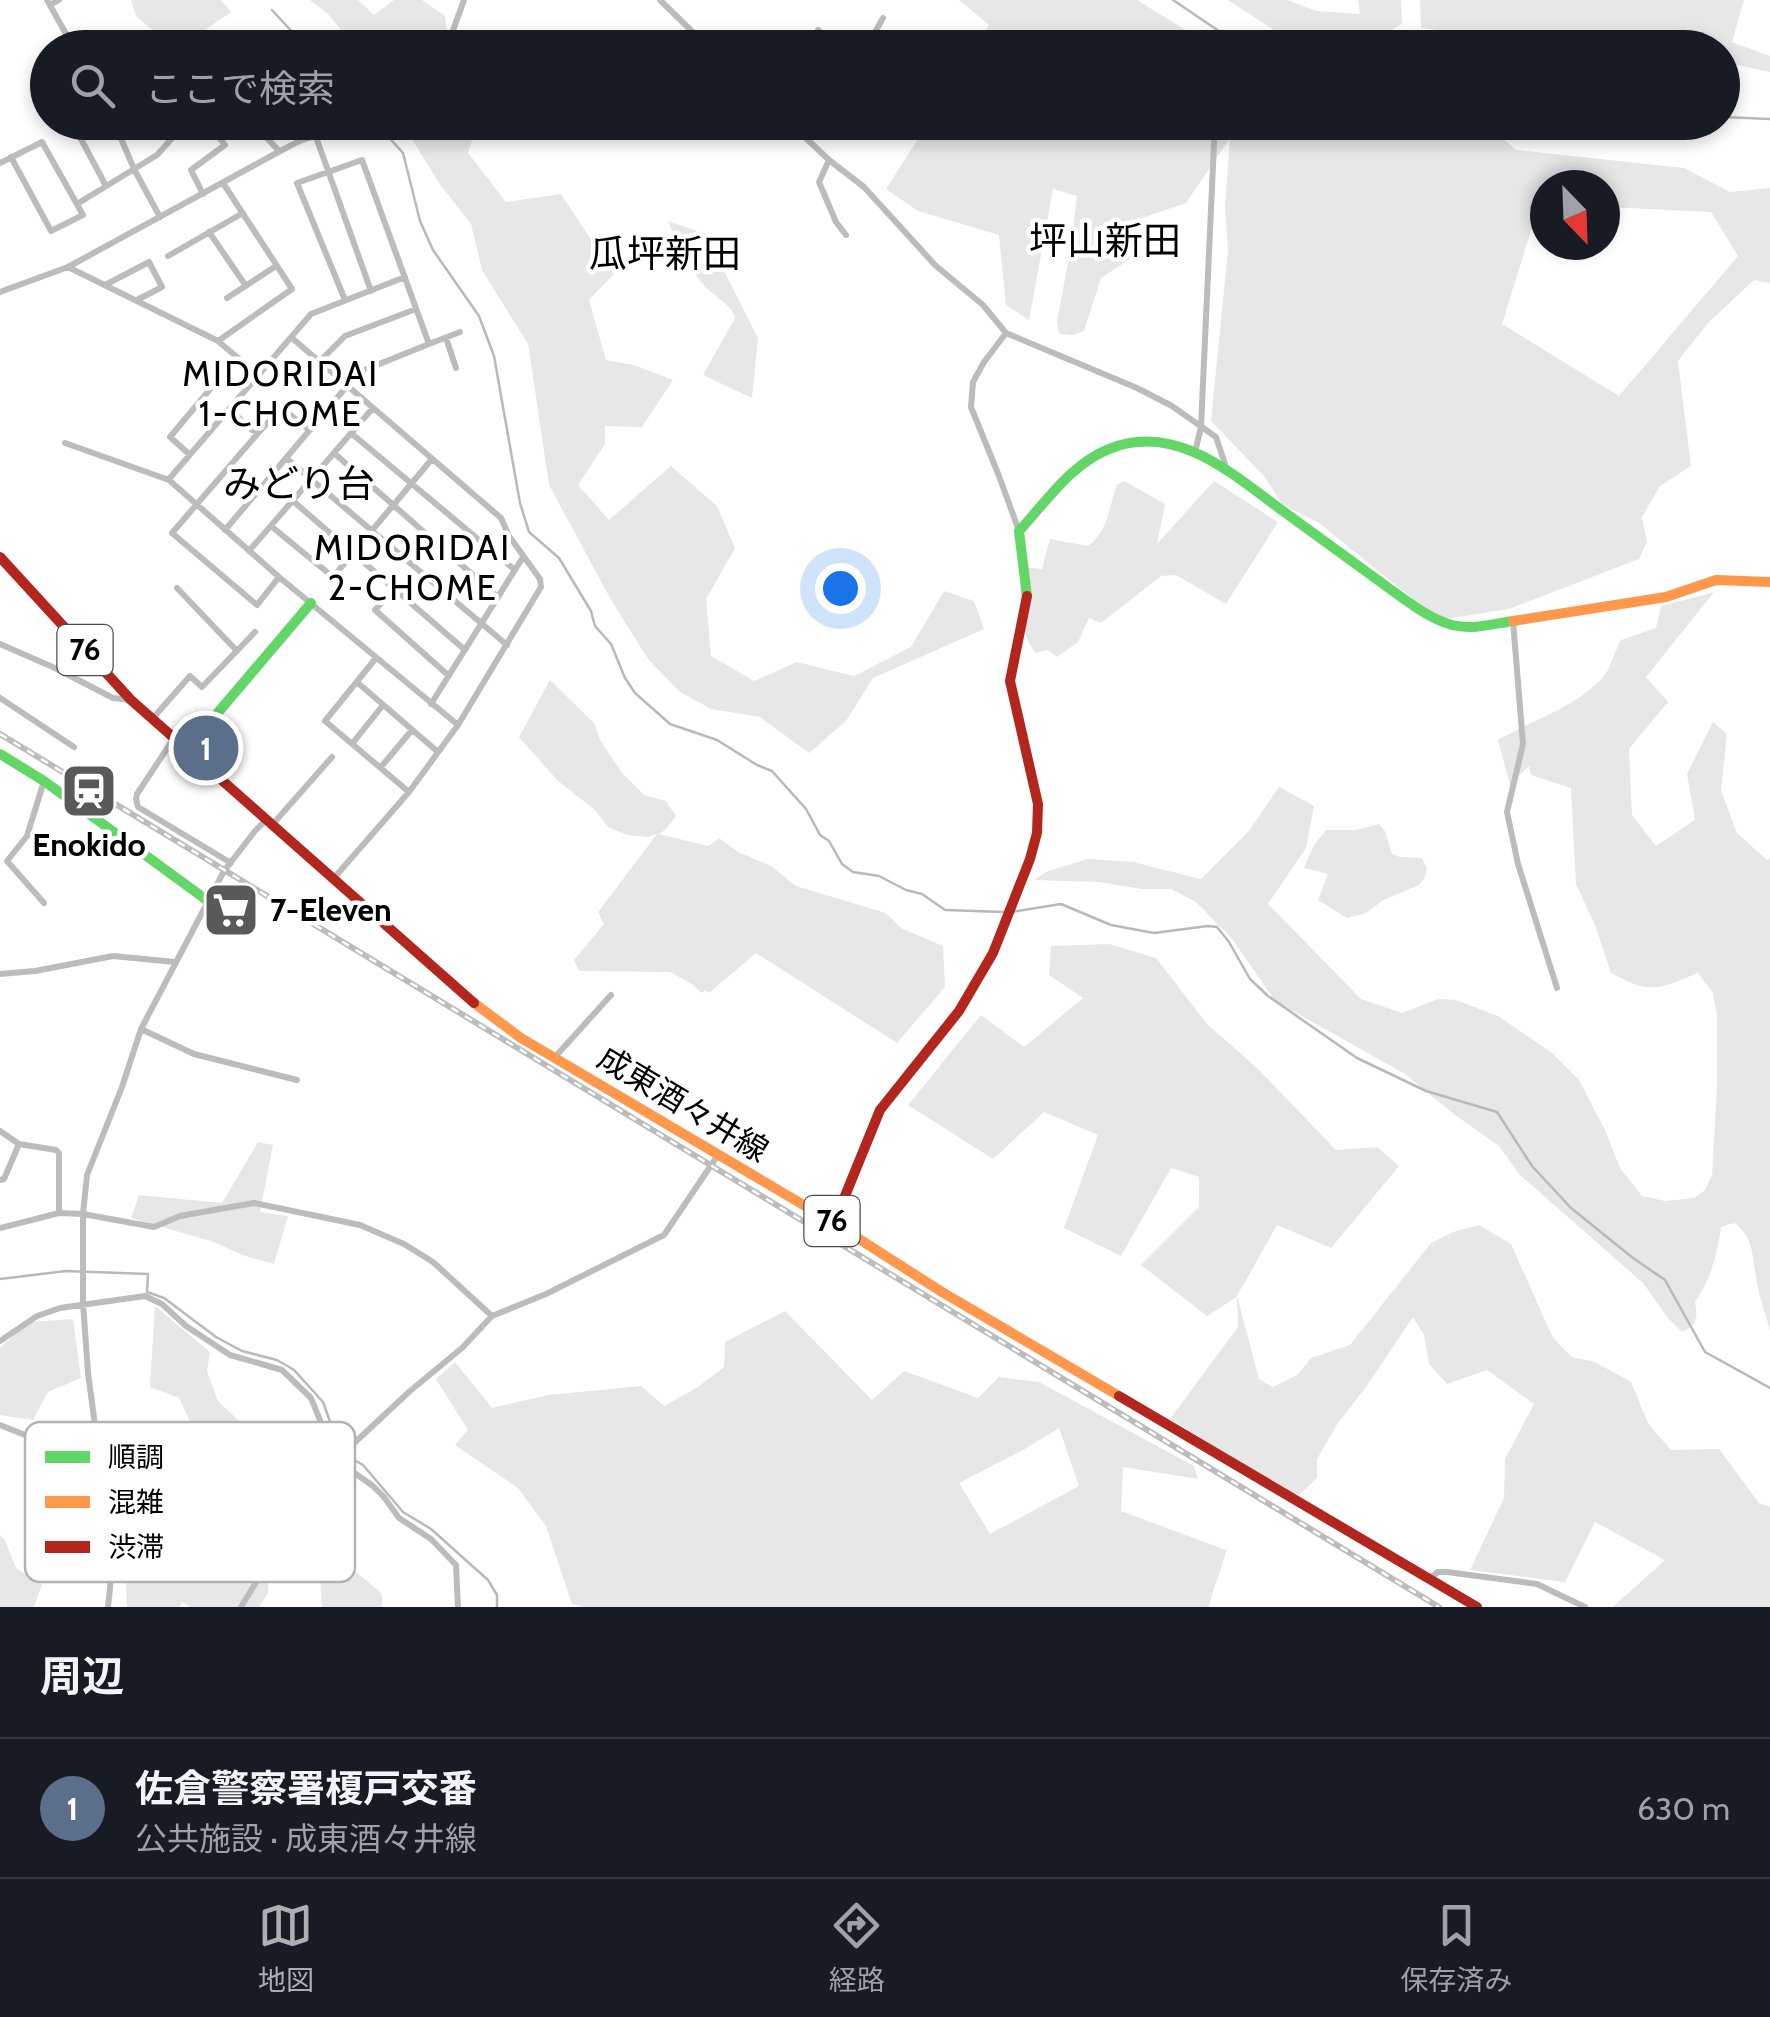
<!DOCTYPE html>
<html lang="ja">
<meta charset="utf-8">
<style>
body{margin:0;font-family:Cabin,"Noto Sans JP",sans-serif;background:#242831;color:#f1f3f6}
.compass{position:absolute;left:1530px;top:170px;width:90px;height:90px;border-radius:50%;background:#171b24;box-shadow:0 5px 15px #0003;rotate:157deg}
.you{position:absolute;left:840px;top:588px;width:35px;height:35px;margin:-25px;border:8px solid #fff;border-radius:50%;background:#1a73e8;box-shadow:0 0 0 15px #1a73e833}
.badge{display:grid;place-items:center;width:65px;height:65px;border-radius:50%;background:#adaeaf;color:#fff;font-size:32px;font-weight:700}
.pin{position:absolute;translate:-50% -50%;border:5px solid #fff;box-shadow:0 2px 10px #0006}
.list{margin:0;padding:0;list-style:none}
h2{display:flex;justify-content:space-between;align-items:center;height:130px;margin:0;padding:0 40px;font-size:42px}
h2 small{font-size:32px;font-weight:400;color:#9ea1a6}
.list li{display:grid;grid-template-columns:65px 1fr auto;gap:30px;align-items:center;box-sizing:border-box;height:140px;padding:0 40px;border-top:2px solid #363941}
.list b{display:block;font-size:38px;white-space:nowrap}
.list p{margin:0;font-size:32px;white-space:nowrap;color:#9ea1a6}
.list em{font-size:32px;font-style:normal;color:#9ea1a6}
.icon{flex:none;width:55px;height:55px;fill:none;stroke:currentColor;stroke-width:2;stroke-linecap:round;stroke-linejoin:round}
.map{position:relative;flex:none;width:1770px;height:1607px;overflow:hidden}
.search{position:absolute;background:#171b24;box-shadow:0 5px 15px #0003;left:30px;right:30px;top:30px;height:110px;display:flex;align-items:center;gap:25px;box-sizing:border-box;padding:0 35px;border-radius:55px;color:#9ea1a6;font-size:38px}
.sheet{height:270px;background:#171b24}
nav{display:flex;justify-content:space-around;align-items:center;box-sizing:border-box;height:140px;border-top:2px solid #363941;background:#171b24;font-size:28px;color:#9ea1a6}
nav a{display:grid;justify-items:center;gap:5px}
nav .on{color:#adaeaf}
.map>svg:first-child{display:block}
</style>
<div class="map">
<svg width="1770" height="1607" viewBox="0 0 1770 1607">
<rect width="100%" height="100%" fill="#fff"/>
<path fill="#e7e7e7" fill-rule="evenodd" d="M131,0h90l10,12 -51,35h-7l-37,-31z
M310,0h48l16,15 20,-15h28l23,16 4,31h-94l-27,-33z
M959,0h178l76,47h-238l14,-22z
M1228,0h59l30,11 43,3 -2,-14h43l1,24 -31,17 -33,-10 -34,16h-18l-9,-15z
M1420,0h324l-12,42 38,14v16l-47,-10 -1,-14 -228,-1 -39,-15 -34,-4z
M402,123h76l-10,30 38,49 55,-8 53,80 -25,26 17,60 28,5 39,15 -31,47 -37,-1v18l-27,41 31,35 62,-54 46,40 18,42 -29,51 5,57 43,25 43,-19 57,14 57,-29 33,-56 30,10 10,28 -111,49 -27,43 -37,32 -49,-36 -49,-8 -31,-17 -32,-33 -38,-61 -61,-113 -21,-141 -46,-74 -11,-46 -32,-41z
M928,123h557l31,27 168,18 46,24 40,-4v95l-16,-3 -46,43 -30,38 13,105 -31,20 -18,31 5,25 -8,17 -130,50 -70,11 -120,-97 -37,-19 -18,-28 -53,-55 17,-170 -3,-44 5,-69 -44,65 -53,18 -3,38 -29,19 -17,53 -12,4 -13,-1 -2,-13 14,-74 6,-51 -24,-7 -24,131 -23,-15 -7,-70 -81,-24 -32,-22zM1545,185h60v22l106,5 27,44 -119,140 -117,-72 37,-119h6z
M668,221l44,15 8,27 38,75 -6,60 -49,-23 32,-57c-4,-16 -22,-21 -32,-34 -16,-18 -27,-41 -35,-63z
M1124,481l41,23 -8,40 57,-63 64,41 -52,82 -50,-29 -15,1 -60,47 -12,-5 -11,24 -21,15 -9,-7 -12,3c-19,-21 -15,-60 -15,-86l21,2 8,-30 38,7c21,-16 20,-38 29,-61z
M1714,592l-68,85 22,25 -39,47 3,66 24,31 39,-26 -8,-46 26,-52 14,12 -6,56 16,43 30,27 3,-1v472c-4,-16 -10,-32 -13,-48 -4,-21 -3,-48 -23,-60l-13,4c-4,29 -10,51 -26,75 3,16 2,23 -13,30l-14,-14 -25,-35 -124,-109 -20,-28 -44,-31 -50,-41 -130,-73 -42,-61 -37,-38 -25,-13h-29l-43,-7 -65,-2 14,-9 40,-12 45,3 68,17 47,-47 31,-45 35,19 -8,42 -38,56 93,95 41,14 36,-14 18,1 42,16 54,37 27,27 27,52 14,36 22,28 23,5 29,-3 11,-8 7,-15 5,-88v-70l-4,-24 -15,-20c-39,16 -47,22 -87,0l-16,-48 -19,-41 -5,-96 -40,-13 -2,-9 -19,19 -12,-45c33,-19 80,-34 105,-63 8,-10 12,-26 18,-37l35,-12 5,-22z
M550,680l44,43 6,17 22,33 22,22 22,6 10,15 -11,14 -6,4 49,12 11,-8 19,14 33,14 25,20 90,27 15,15 42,18 2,41 -48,56 -141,-90 -47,40 -4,-3 -3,3 -10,-9 -22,-12 -91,-1 -5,-11 30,-36 -6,-12 59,-78 -10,3 -19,-2 -20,-8 -13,-17 -37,-29 -39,-44z
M1379,824l6,7 7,23 8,3 22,1 5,11 -3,10 -5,6 -37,16 -16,12 -19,5 -29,-18 10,-26 -24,-6 10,-23 12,-15h29z
M1109,944l47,14 51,66 51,45 78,81 41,-3 22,19 -68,82 -54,-23 -40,71 22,83 14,8 24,-12 14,-17 39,-13 81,-102 22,-11 26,-7 32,19 42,94 19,19 23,5 36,20 17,41 23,27 48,-1 40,54 11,4v100h-157l52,-47 -70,-38 -30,60 -95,-12 34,-72 1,-39 29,-55 -47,-34 -40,14 -18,-20 -5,-29 -11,-18 -47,70 -28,36 -21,36v19l-18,17 -16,-1 -40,-30 -73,-45 68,-92 -1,-30 -30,19 -66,-51 58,-58v-30l-28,-9 -50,88 -57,-28 34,-93 -54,-23 -51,47 -85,-54 73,-90 43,32 59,-49 -34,-23 2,-29z
M258,1142l15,3 -13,67 28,4 -14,48 -32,-9 -28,-13 -83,-24 8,-23 83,8z
M155,1306l55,46 -3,19 11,30 37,35 50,35 -8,13 -35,1 -52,-22 -31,-65 -29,-11z
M785,1311l87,89 32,-29 74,27 21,-21 40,5 155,84 4,13 -75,-12 -2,44 105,39c-4,20 -13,37 -17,57h-627l-10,-3 -26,-78 -28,-38 -63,-43 13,-15 -32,-51 19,-17 37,46 56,-13 93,-9 23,20 34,-19 26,-20 1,-25zM1059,1428l20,58 -89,48 -31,-51 66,-34z
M73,1319l8,59 -33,14 -15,28 -33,-5v-68l30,-25z
M198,1514l1,49 41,-49 28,3 5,7 -5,69 -9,14h-68l-9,-5 -2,5h-53l-1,-26 29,-17 14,-48z
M338,1526h9l9,6 -8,33 34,29v13h-60l-2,-27z
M0,1535l5,5 11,28 26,16 -8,23h-34z"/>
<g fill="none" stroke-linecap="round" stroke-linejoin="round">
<path stroke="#b9b9b9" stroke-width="2.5" d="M1173,0l71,48
M272,10l35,38
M1722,117l48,2
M375,122l28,31 17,68 13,29 46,66 15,40 26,147 9,29 30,26 32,53 4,15 16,18 14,34 10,15 35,31 47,16 40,25 15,6 34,38 14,26 9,6 13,23 11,8 26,4 27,14 16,4 23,16 59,2
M1012,912l49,-8 50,21 43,8 54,-7 9,1 12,15 21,37 18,17 89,62 69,33 71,21 35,54 39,42 62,50 32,22 40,72 65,36
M0,1279l66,-8 82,3 -1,18 17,6 52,39 26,14 35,9 17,10 29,32 15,42 11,13 14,8 40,47 28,17 57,51 9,15v12"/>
<path stroke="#bcbcbc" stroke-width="6" d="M47,0l27,48
M660,0l49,48
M50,5l9,-5
M818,30l20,18
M110,48l28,-15 9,15
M440,48l12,-15 12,-33
M866,48l17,-30
M72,122l34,64
M114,122l20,47 26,48
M252,122l27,29
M789,122l40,38 35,27 71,78 48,40 23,28 131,55 35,18 44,31 11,33
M316,137l55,154
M829,160l-10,22 17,40 10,13
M0,163l42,-21 41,73 -32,16 -40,-74
M203,194l-12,-24 34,-25 -18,-23
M77,204l80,-49 17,-19 -5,-14
M209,232l37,54
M168,256l75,-43
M68,267l150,74 41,35
M105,285l44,-23 13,25 -25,13
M0,292l68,-25 214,-117c8,-4 15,-8 23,-11 21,-7 26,-2 46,-17
M227,298l49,-32
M1006,333l-22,29 -11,20 -2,25 28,69 20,55
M292,338l209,180 8,18 31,43 1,8 -83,138 -49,67 -75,86
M446,338l10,30
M218,341l74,-52 -69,-106
M429,344l31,-12
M319,362l26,-26 71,-27
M229,409l23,21 7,2 23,-24 27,22
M259,432l-87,101 85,72 22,-28
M351,433l164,137
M65,443l104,37 110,97 179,148
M1195,452l6,-25 14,-305
M334,453l164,144
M189,454l-19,-17 67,-80
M286,458l221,187
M169,479l142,-165 94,-37
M293,501l172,149
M271,526l62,51 99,-118
M225,530l122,-144 15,-15 67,-27 -67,-184 -65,23 48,117
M249,551l123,-142
M177,588l60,63
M394,589l-19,21 74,66
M1513,621l10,123 -16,68 11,52 39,124
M0,644l55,24 58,30 18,2
M376,658l-51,63 84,71
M358,683l80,69
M0,698l74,49
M431,704l92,-147
M153,718l37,-42 12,11 53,-55
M174,738l-37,56 -1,5 2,8 93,56
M352,744l31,-39
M381,767l31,-37
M272,825l60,-68
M44,903l-37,-42 20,-25 17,-55
M0,974l35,-3 78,-15 62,6
M141,1029l53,25 103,26
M555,1057l56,-62
M0,1131l19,13 37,6 3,3v60
M0,1180l4,-1 15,-35
M0,1228l59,-15 24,1 71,13 26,-11 74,-13 106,22 44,19 29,18 59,54
M0,1341l37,-25 23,-8 85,-12 17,8 24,22 44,29 52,15 29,28 25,62 37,26 11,11 15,21 32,21 25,26 2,42
M0,1425l30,12 66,5
M1430,1578l8,-6h9l90,12 48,23
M108,1607l5,-48 -25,-186 -5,-70v-89l4,-39 35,-88 19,-58 83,-158 31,-40 11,-11
M241,1607l27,-44 27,-55 20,-28 21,-20 74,-69 52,-43 30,-32 54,-22 118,-59 54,-80"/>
<path stroke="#63d668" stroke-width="10" d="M1027,596l-8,-65c27,-29 52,-67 90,-82 68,-28 127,28 178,65 33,24 66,48 99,72 21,15 42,32 66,39 21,5 41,-1 61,-4
M187,749l124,-146
M0,754l44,27 164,120"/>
<path stroke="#ff974d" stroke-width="10" d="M1513,621l153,-24 50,-17 54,2
M474,1003l47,35 313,185 108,69 177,104"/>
<path stroke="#b3261e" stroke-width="10" d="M0,557l131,143 343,303
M834,1223l46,-113 79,-99 34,-58 37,-94 7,-26 1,-29 -28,-123 17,-85
M1119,1396l358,211"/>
<g stroke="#bcbcbc" stroke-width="6">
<path id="rail" d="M0,734l1439,873"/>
</g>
<use href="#rail" stroke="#fff" stroke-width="2.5" stroke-dasharray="8" stroke-linecap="butt"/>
</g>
<defs>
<g id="station-square" transform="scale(2.875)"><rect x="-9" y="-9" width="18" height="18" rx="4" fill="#595959" stroke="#fff"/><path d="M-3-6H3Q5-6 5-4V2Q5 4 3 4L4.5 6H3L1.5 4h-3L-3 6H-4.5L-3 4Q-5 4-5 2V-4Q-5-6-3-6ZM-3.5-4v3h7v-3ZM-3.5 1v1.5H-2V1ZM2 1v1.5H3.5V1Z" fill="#fff"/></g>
<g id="supermarket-square" transform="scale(2.875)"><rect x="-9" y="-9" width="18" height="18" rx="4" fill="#595959" stroke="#fff"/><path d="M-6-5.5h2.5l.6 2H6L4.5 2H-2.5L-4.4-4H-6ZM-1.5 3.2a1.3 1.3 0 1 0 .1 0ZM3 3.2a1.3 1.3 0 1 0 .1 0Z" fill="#fff"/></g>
</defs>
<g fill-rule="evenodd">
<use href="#station-square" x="89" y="791"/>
<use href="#supermarket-square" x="231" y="910"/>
</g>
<g text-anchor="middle" stroke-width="9" stroke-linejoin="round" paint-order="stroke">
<g fill="#fff" stroke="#4c4c4c" stroke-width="2.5">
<rect x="57.5" y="625" width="55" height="50" rx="8"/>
<rect x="804.5" y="1196" width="55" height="50" rx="8"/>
</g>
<g font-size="30" font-weight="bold" fill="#000">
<text x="85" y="660">76</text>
<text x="832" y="1231">76</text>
</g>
<g font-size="32" font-weight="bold" fill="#000" stroke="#fff">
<text x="89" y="856">Enokido</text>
<text x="270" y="921" text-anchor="start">7-Eleven</text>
</g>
<g font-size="32" fill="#000" stroke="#fff">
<text transform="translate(683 1104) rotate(31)" y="11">成東酒々井線</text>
</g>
<g font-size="35" letter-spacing="2.5" fill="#000" stroke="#fff">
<text x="281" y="386">MIDORIDAI<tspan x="281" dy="40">1-CHOME</tspan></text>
<text x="413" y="560">MIDORIDAI<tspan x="413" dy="40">2-CHOME</tspan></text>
</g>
<g font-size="38" fill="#000" stroke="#fff">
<text x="1105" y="254">坪山新田</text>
<text x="665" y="267">瓜坪新田</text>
<text x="299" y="497">みどり台</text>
</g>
</g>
<rect x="25" y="1422" width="330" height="160" rx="15" fill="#fff" stroke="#b2b2b2" stroke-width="2.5"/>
<rect x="45" y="1451" width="45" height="12" fill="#63d668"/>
<rect x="45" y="1496" width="45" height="12" fill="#ff974d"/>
<rect x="45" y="1541" width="45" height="12" fill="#b3261e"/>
<g font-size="28" fill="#000">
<text x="108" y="1467">順調</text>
<text x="108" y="1512">混雑</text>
<text x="108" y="1557">渋滞</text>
</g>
</svg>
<svg class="compass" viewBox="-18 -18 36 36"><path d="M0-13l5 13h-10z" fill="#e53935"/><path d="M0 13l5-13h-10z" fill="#9ea1a6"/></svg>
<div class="you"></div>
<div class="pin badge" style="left:206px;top:748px;background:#5c6f8a">1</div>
<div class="search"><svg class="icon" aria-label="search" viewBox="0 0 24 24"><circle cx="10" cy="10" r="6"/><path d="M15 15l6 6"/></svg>ここで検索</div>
</div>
<section class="sheet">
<h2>周辺<small></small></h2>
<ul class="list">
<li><span class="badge" style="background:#5c6f8a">1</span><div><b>佐倉警察署榎戸交番</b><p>公共施設 · 成東酒々井線</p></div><em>630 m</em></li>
</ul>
</section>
<nav>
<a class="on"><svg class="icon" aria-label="map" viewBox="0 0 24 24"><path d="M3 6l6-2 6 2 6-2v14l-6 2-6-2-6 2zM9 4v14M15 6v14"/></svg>地図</a>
<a><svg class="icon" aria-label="directions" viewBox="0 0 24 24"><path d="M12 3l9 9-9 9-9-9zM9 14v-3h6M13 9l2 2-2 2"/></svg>経路</a>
<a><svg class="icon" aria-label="saved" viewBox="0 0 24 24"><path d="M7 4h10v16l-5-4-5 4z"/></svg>保存済み</a>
</nav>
